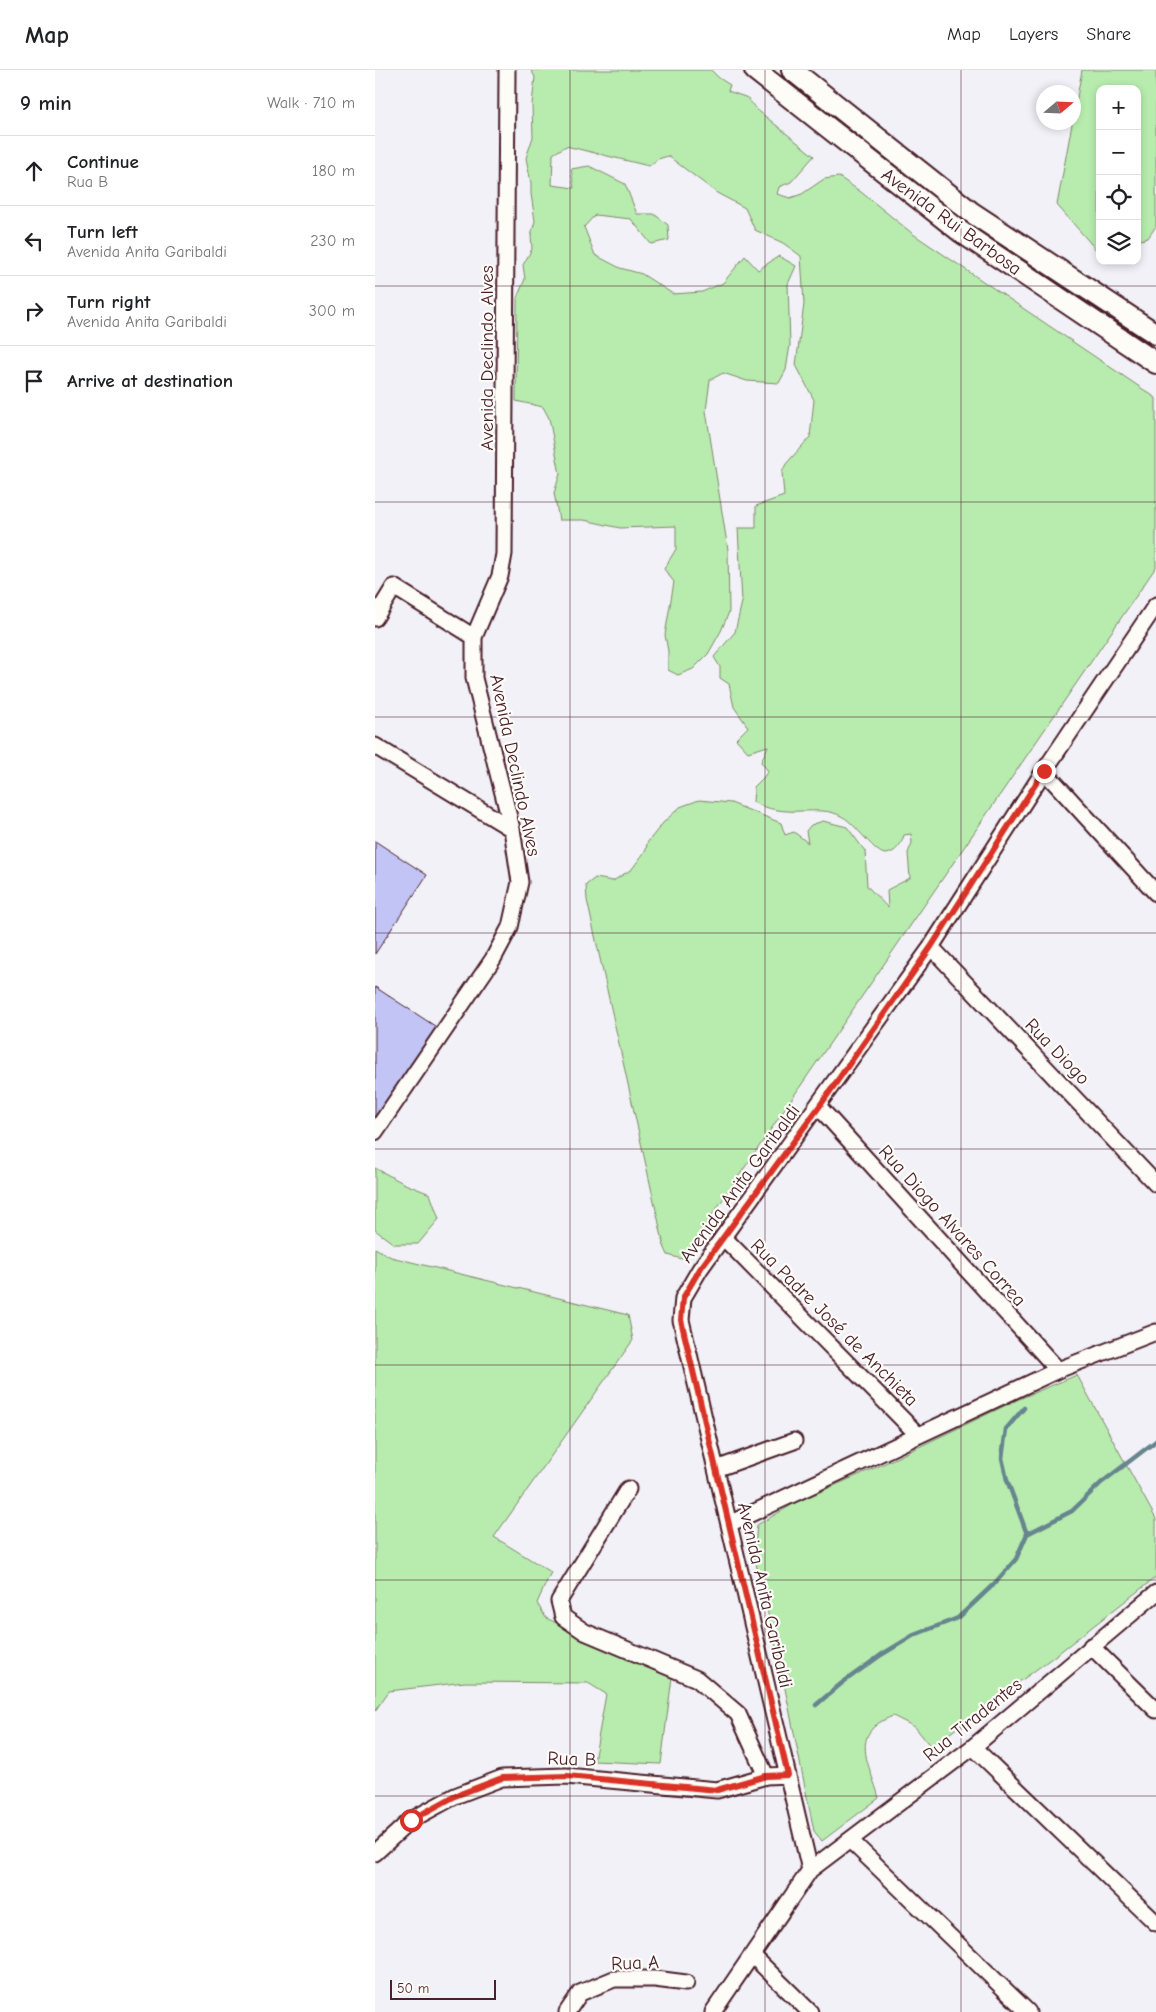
<!DOCTYPE html>
<meta charset="utf-8">
<style>
body{margin:0;font-family:"Comic Neue",sans-serif;background:#f6f6f6;color:#202124}
.controls{position:absolute;right:15px;top:15px;display:grid;overflow:hidden;border-radius:10px;box-shadow:0 2px 8px #0003}
.controls button{width:45px;height:45px;display:grid;place-items:center;padding:0;border:0;border-bottom:1px solid #e0e0e0;background:#fff;color:#202124;font:25px sans-serif}
.compass{position:absolute;left:661px;top:15px;width:45px;height:45px;border-radius:50%;background:#fff;box-shadow:0 2px 8px #0003;rotate:71deg}
.scale{position:absolute;left:15px;bottom:12px;width:106px;box-sizing:border-box;padding-left:5px;border:2px solid #4a1f2b;border-top:0;font-size:14px;line-height:18px;white-space:nowrap;color:#4a1f2b;-webkit-text-stroke:4px #fdfcf7;paint-order:stroke}
.stop{position:absolute;width:15px;height:15px;margin:-11px;border:4px solid #d93025;border-radius:50%;background:#fff}
.stop.end{background:#d93025;border-color:#fff;box-shadow:0 1px 5px #0008}
.list{margin:0;padding:0;list-style:none}
h2{display:flex;justify-content:space-between;align-items:center;height:65px;margin:0;padding:0 20px;font-size:21px}
h2 small{font-size:16px;font-weight:400;color:#757577}
.list li{display:grid;grid-template-columns:32px 1fr auto;gap:15px;align-items:center;box-sizing:border-box;height:70px;padding:0 20px;border-top:1px solid #e0e0e0}
.list b{display:block;font-size:19px;white-space:nowrap}
.list p{margin:0;font-size:16px;white-space:nowrap;color:#757577}
.list em{font-size:16px;font-style:normal;color:#757577}
.icon{flex:none;width:28px;height:28px;fill:none;stroke:currentColor;stroke-width:2;stroke-linecap:round;stroke-linejoin:round}
.map{position:relative;flex:none;width:781px;height:1942px;overflow:hidden}
header{display:flex;align-items:center;gap:30px;box-sizing:border-box;height:70px;padding:0 25px;background:#fff;border-bottom:1px solid #e0e0e0}
header strong{font-size:24px}
nav{display:flex;gap:28px;margin-inline-start:auto;font-size:18px}
main{display:flex}
aside{flex:1;background:#fff}
.map>svg:first-child{display:block}
</style>
<header>
<strong>Map</strong>
<nav><a>Map</a><a>Layers</a><a>Share</a></nav>
</header>
<main>
<aside>
<h2>9 min<small>Walk · 710 m</small></h2>
<ul class="list">
<li><svg class="icon" aria-label="ahead" viewBox="0 0 24 24"><path d="M12 20V5M6 11l6-6 6 6"/></svg><div><b>Continue</b><p>Rua B</p></div><em>180 m</em></li>
<li><svg class="icon" aria-label="left" viewBox="0 0 24 24"><path d="M17 20v-9H6M10 6l-5 5 5 5"/></svg><div><b>Turn left</b><p>Avenida Anita Garibaldi</p></div><em>230 m</em></li>
<li><svg class="icon" aria-label="right" viewBox="0 0 24 24"><path d="M7 20v-9h11M14 6l5 5-5 5"/></svg><div><b>Turn right</b><p>Avenida Anita Garibaldi</p></div><em>300 m</em></li>
<li><svg class="icon" aria-label="arrive" viewBox="0 0 24 24"><path d="M6 21V4h12l-3 4 3 4H6"/></svg><div><b>Arrive at destination</b></div></li>
</ul>
</aside>
<div class="map">
<svg width="781" height="1942" viewBox="0 0 781 1942">
<rect width="100%" height="100%" fill="#f1f1f7"/>
<filter id="ink" filterUnits="userSpaceOnUse"><feTurbulence type="fractalNoise" baseFrequency=".02" numOctaves="2"/><feDisplacementMap in="SourceGraphic" scale="10" xChannelSelector="R" yChannelSelector="G"/><feConvolveMatrix kernelMatrix="1 2 1 2 8 2 1 2 1" color-interpolation-filters="sRGB"/></filter>
<g filter="url(#ink)">
<path fill="#b7ecae" stroke="#80866c" d="M156,0h180l8,8 11,7 -2,6 20,7 7,10 59,48 -23,26 -12,5 -2,7 13,4 12,-4 22,-15 15,-2 22,15 52,42 243,164v169l-474,692 -14,-4 -4,-9 -77,-346 -1,-15 9,-7 18,3 19,-12 14,-19 1,-7 16,-20 17,-16 19,-7 32,3 50,20 4,12 9,-3 14,11 -2,-12 5,-6 12,-4 24,6 18,24 2,35 21,22 -1,-18 23,-12 -2,-25 4,-10 -1,-9 -7,1c-2,8 -8,18 -18,19 -10,1 -30,-30 -43,-37 -14,-8 -26,-6 -41,-6 -17,1 -34,-1 -49,-9l1,-15 9,-9 5,-7 -7,-9 7,-16 -20,6 -12,-13 12,-12 -14,-20 -5,-23 -9,-6v-11l-6,-10 21,-25 7,-30 -4,-74h18v-22l28,-10 -2,-24 4,-8 24,-27 4,-37 -18,-35 8,-61 -3,-48 -18,-13 -28,-13 -10,-22 -28,-15 -49,-37 -10,3 -9,7 -83,-20 -13,8 -1,31 22,3 -3,-19 18,-3 36,18 12,30h17l14,11 1,15 -18,4 -20,-25 -36,-4 -11,12 11,28 25,13 22,6 31,20 29,-2 21,-9 22,-27 13,14 21,-14 17,10 -8,18 2,61 -4,25 -7,13 -32,-2 -24,-8 -13,7 -4,31 22,139 1,62 -8,19 -13,23 -15,15 -15,6 -10,-5v-19l-3,-16 9,-53 -10,-13 12,-20v-23l-56,2 -36,-8h-25l-5,-27 6,-19 -11,-56 -6,-11 -27,-6 1,-103 8,-19 -2,-14 9,-16 -1,-14 4,-14 -4,-27v-11l-5,-25 7,-21 -1,-33 3,-27z
M707,0h74v156l-8,12 -11,3v-152h-37l-1,164 -42,-48z
M0,1098l30,16 25,10 9,25 -21,25h-24l-19,-14z
M0,1178l16,9 237,58 5,25 -139,197 57,35 -14,31 9,15 126,59 -11,87 -67,-3 12,-67 -18,-11 -123,-1 -76,9 -14,20z
M702,1305l79,144v58l-100,78 -125,92 -16,-20 -22,-11c-46,17 -23,48 -14,82l-57,43 -8,-10 -34,-167 -26,-109 3,-30 40,-23 82,-36 140,-67z"/>
<g fill="none" stroke-linecap="round" stroke-linejoin="round">
<path stroke="#66858e" stroke-width="4.5" d="M649,1338l-18,21 -4,29 5,22 20,54
M441,1635l26,-22 39,-28 33,-20 44,-17 37,-35 21,-24 11,-25 45,-23 29,-28 55,-42"/>
</g>
<path fill="#c2c4f6" stroke="#4a1f2b" d="M0,771l52,34 -52,79z
M0,917l63,41 -63,97z"/>
<g fill="none" stroke-linecap="round" stroke-linejoin="round">
<g stroke="#4a1f2b" stroke-width="19">
<path id="minor" d="M0,548l19,-31 80,50
M0,676l137,83
M669,701l112,122
M556,877l225,237
M444,1037l239,263
M0,1062l118,-173 17,-32 10,-45 -8,-53 -38,-151v-41l26,-61 4,-22 3,-484
M349,1168l193,196
M341,1399l78,-28
M253,1419l-69,112 4,16 22,15 112,47 41,35 28,62
M354,1454l329,-154 98,-38
M716,1576l65,64
M598,1677l183,176
M475,1770l178,172
M0,1783l36,-33 44,-24 47,-18 64,-2 151,14 49,-14 22,-1
M435,1800l-129,-550 2,-22 17,-29 231,-322 113,-176 112,-166
M377,1885l58,57
M192,1942l13,-19 34,-14h41l31,4
M338,1942l97,-142 163,-123 183,-154"/>
</g>
<g stroke="#4a1f2b" stroke-width="24">
<path id="major" d="M380,0l206,162 195,131
M417,0l179,142 185,122"/>
</g>
<use href="#minor" stroke="#fdfcf7" stroke-width="15"/>
<use href="#major" stroke="#fdfcf7" stroke-width="20"/>
</g>
</g>
<g fill="none" stroke-linecap="round" stroke-linejoin="round" filter="url(#ink)">
<path stroke="#d93025" stroke-width="6" d="M36,1750l44,-24 47,-18 65,-2 150,14 49,-14 22,-1 -107,-455 2,-22 17,-29 119,-162 112,-160 113,-176"/>
</g>
<path fill="none" stroke="#4a1f2b" stroke-width="1" stroke-opacity="0.55" d="M195,0v1942M390,0v1942M586,0v1942M0,216h781M0,432h781M0,647h781M0,863h781M0,1079h781M0,1295h781M0,1510h781M0,1726h781"/>
<g text-anchor="middle" stroke-width="4.5" stroke-linejoin="round" paint-order="stroke">
<g font-size="19" fill="#4a1f2b" stroke="#fdfcf7">
<text transform="translate(577 151) rotate(36)" y="7">Avenida Rui Barbosa</text>
<text transform="translate(111 288) rotate(-90)" y="7">Avenida Declindo Alves</text>
<text transform="translate(141 695) rotate(78)" y="7">Avenida Declindo Alves</text>
<text transform="translate(683 981) rotate(46)" y="7">Rua Diogo</text>
<text transform="translate(364 1113) rotate(-54)" y="7">Avenida Anita Garibaldi</text>
<text transform="translate(578 1155) rotate(48)" y="7">Rua Diogo Alvares Correa</text>
<text transform="translate(460 1252) rotate(45)" y="7">Rua Padre José de Anchieta</text>
<text transform="translate(391 1525) rotate(77)" y="7">Avenida Anita Garibaldi</text>
<text transform="translate(597 1649) rotate(-39)" y="7">Rua Tiradentes</text>
<text transform="translate(197 1688) rotate(2)" y="7">Rua B</text>
<text transform="translate(260 1892) rotate(-2)" y="7">Rua A</text>
</g>
</g>
</svg>
<div class="controls">
<button>+</button>
<button>−</button>
<button><svg class="icon" aria-label="locate" viewBox="0 0 24 24"><circle cx="12" cy="12" r="6"/><path d="M12 2v4M12 18v4M2 12h4M18 12h4"/></svg></button>
<button><svg class="icon" aria-label="layers" viewBox="0 0 24 24"><path d="M12 4l9 5-9 5-9-5zM3 14l9 5 9-5"/></svg></button>
</div>
<svg class="compass" viewBox="-18 -18 36 36"><path d="M0-13l5 13h-10z" fill="#e53935"/><path d="M0 13l5-13h-10z" fill="#757577"/></svg>
<div class="scale">50 m</div>
<div class="stop" style="left:36px;top:1750px"></div>
<div class="stop end" style="left:669px;top:701px"></div>
</div>
</main>
